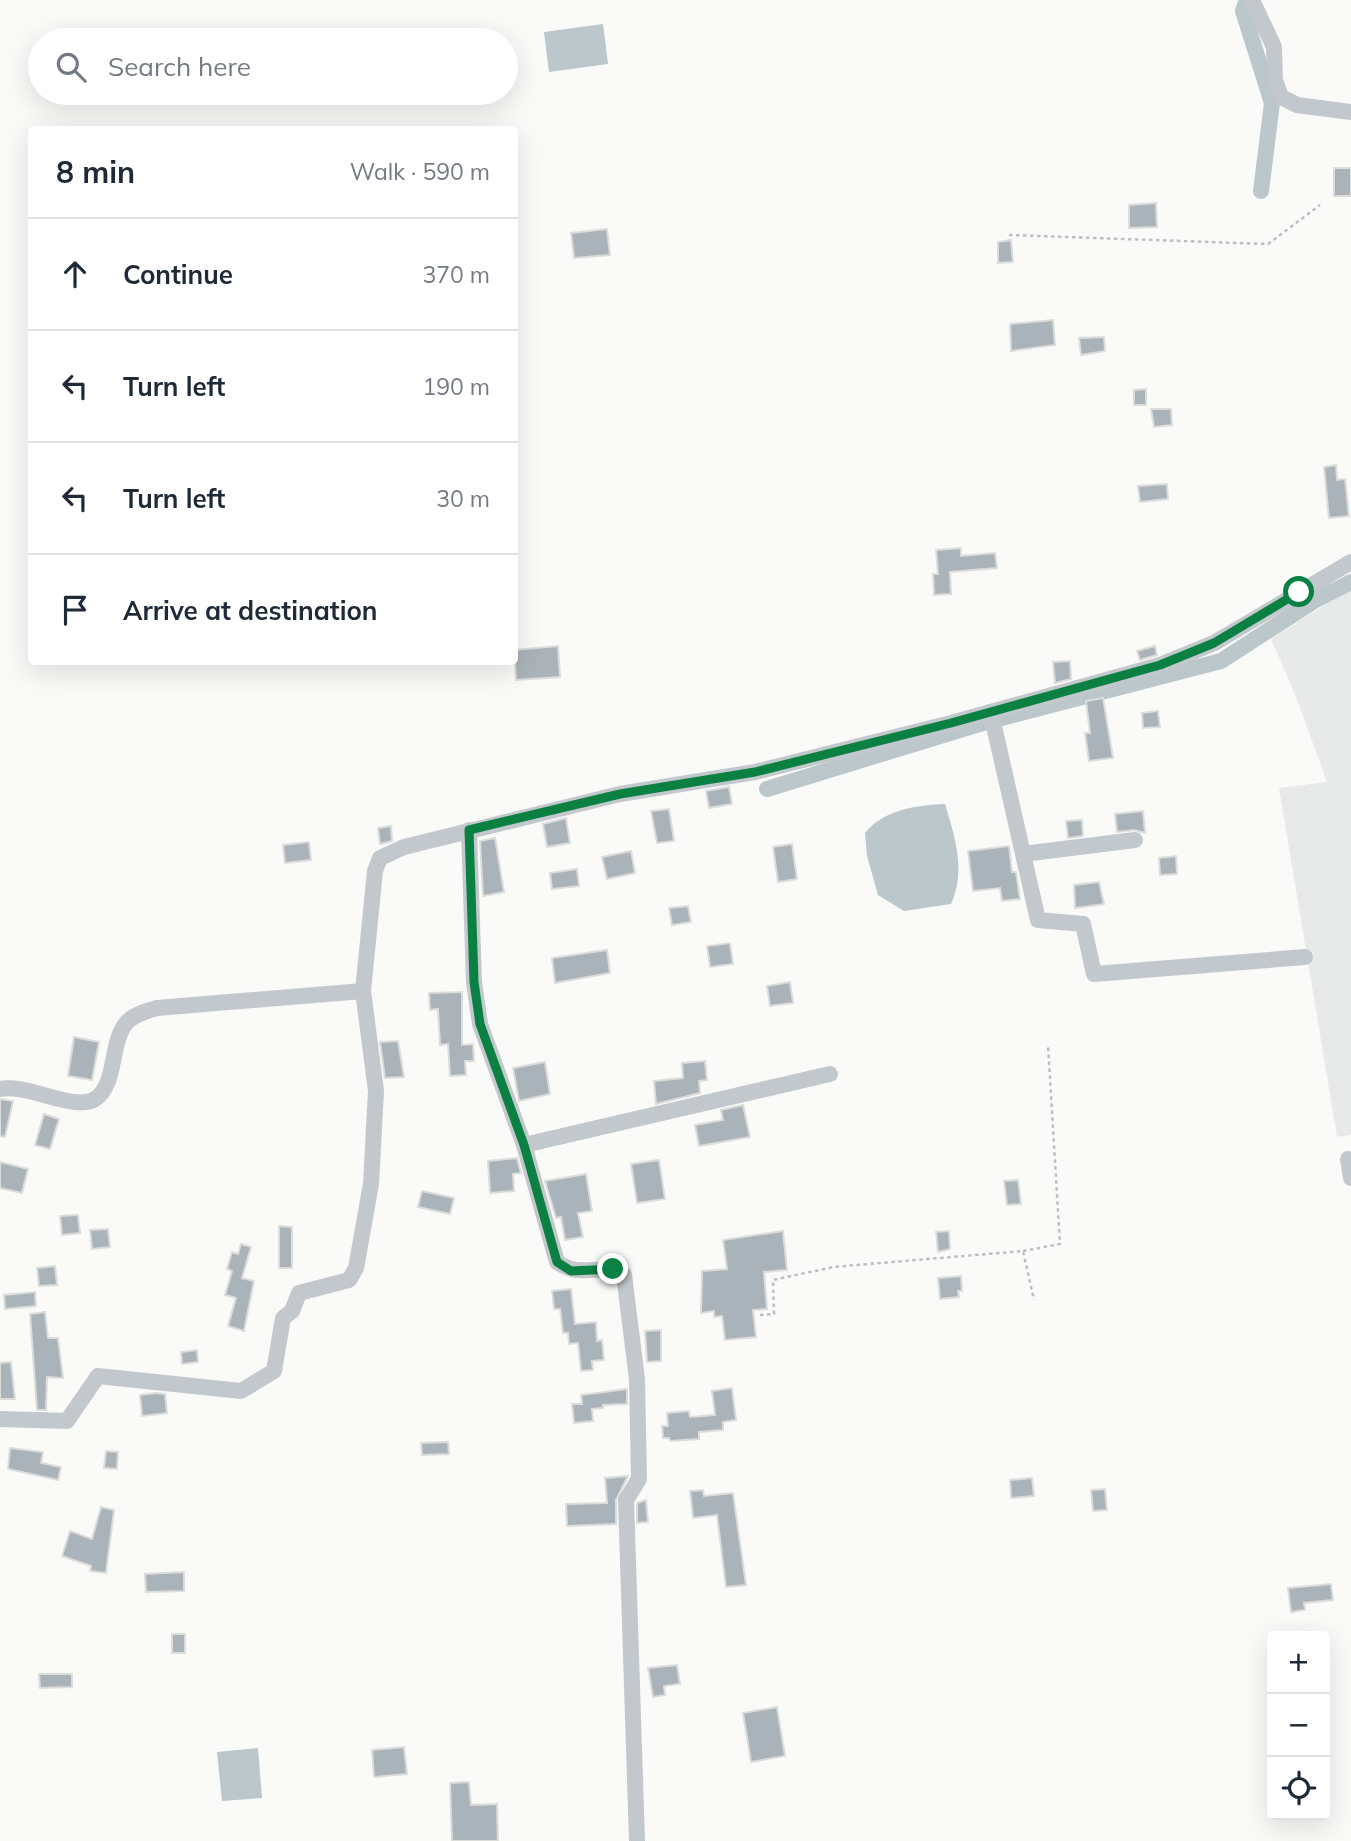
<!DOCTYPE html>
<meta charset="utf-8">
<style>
body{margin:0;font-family:Mulish,sans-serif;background:#f6f6f7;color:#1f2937}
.controls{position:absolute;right:21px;bottom:21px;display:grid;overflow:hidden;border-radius:7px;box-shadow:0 7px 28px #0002}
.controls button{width:63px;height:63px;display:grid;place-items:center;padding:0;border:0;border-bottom:2px solid #e0e1e3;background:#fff;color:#1f2937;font:35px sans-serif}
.stop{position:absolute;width:21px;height:21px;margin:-16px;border:5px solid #0b8043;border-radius:50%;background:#fff}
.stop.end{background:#0b8043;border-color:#fff;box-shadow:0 2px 7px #0008}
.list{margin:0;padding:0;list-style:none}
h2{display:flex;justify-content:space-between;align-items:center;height:91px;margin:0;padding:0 28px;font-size:30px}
h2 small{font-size:23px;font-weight:400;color:#747a83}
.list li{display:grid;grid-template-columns:46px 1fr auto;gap:21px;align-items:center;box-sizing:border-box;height:112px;padding:0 28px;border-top:2px solid #e0e1e3}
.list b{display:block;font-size:26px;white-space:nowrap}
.list em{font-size:23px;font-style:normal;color:#747a83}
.icon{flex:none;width:38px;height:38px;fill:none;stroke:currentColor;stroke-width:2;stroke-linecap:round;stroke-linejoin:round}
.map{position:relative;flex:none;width:1351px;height:1841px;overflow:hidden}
.search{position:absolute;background:#fff;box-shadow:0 7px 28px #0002;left:28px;top:28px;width:490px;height:77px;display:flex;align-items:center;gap:18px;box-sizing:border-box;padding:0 24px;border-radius:38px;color:#747a83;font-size:26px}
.panel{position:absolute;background:#fff;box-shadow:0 7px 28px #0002;left:28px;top:126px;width:490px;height:539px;border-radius:7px}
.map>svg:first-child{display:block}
</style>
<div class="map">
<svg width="1351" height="1841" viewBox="0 0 1351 1841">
<rect width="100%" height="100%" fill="#fafaf8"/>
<path fill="#e8e9e9" d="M1351,573v562l-14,2 -58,-349 48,-6 -32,-88 -24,-55 79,-50 -4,-9z"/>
<path fill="#bbc7cb" d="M603,24l5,40 -59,8 -5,-40z
M945,804c10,33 21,67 6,100l-47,7 -26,-16 -11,-39 -2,-23c18,-23 52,-28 80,-29z
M258,1748l4,50 -40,3 -5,-49z"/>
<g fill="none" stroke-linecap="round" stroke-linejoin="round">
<path stroke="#bbc7cb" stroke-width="16" d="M1247,0l-4,11 29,92 -11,88
M767,789l219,-67 235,-61 93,-60 37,-19"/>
</g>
<path fill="#aab3b9" stroke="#dcdcda" stroke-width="2" d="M1334,168h17v28h-17z
M1156,203l1,24 -28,1v-23z
M607,229l3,26 -36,3 -3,-25z
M1011,240l2,22 -15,1v-21z
M1053,320l2,25 -44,6 -1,-27z
M1104,337l1,14 -24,4 -2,-17z
M1146,389v16h-12v-15z
M1151,409h20l1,16 -18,2z
M1336,465l1,15 8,-1 4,37 -20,2 -5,-51z
M1167,484l1,15 -28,3 -2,-16z
M961,548v8l34,-3 2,15 -47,4 1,22 -17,1 -1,-21h5l-2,-24z
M558,646l2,31 -44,3 -2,-30z
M1155,646l2,9 -17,5 -3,-9z
M1070,661l1,18 -16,4 -2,-21z
M1103,698l10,60 -24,3 -4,-28h5l-4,-32z
M1158,711l2,16 -17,1 -1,-15z
M729,787l3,17 -23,4 -3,-17z
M669,809l5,32 -17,2 -6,-32z
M1143,811l2,22 -11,-3 -17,2 -2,-18z
M566,818l4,25 -23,4 -4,-23z
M1082,820l1,16 -15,2 -2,-17z
M391,826l1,15 -12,3 -2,-16z
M495,838l9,54 -21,4 -3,-55z
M309,842l2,18 -26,3 -2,-18z
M792,844l5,35 -19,3 -5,-35z
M1009,846l3,26h4l4,27 -18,2 -2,-13 -27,3 -5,-40z
M631,851l4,22 -28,6 -5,-22z
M1176,856l1,18 -17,1 -1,-17z
M577,869l2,17 -27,3 -2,-16z
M1099,882l5,22 -29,4 -1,-23z
M688,906l3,16 -19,3 -3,-17z
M730,943l3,21 -23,3 -3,-21z
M607,950l3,23 -55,10 -3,-25z
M790,982l3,21 -23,3 -3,-20z
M462,992v53l11,-1 1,17h-9l1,14 -16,1 -2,-32 -8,1 -2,-36 -8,1 -1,-17z
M74,1037l25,5 -7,38 -24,-4z
M398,1041l6,36 -19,1 -5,-36z
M705,1061l2,19 -8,1 1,12 -44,11 -2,-23 29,-3 -1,-15z
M545,1062l5,32 -31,7 -6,-33z
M0,1099l13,2 -8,36 -5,-1z
M743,1105l7,32 -51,9 -4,-21 28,-5 -2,-10z
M44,1114l15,5 -9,30 -15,-4z
M517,1158l4,15 -8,1 1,17 -24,2 -2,-32z
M659,1160l6,39 -28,4 -6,-39z
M0,1162l28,7 -6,24 -22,-5z
M586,1174l6,37 -14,2 5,24 -18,3 -4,-23 -5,1 -11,-37z
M1018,1180l3,24 -14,1 -3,-24z
M422,1191l32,7 -4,16 -32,-7z
M78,1215l2,18 -18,2 -2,-19z
M279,1226l13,1v41h-13z
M108,1229l2,18 -18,2 -2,-19z
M783,1231l4,39 -23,2 3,37 -14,1 3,27 -31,3 -3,-24 -8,1v-6l-13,2 1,-42 25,-2 -4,-29z
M949,1231l1,18 -12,3 -2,-20z
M241,1244l10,3 -9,31 12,3 -10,50 -16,-5 8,-28 -11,-3 7,-24 -5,-2 5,-17 6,2z
M55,1266l2,19 -18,1 -2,-18z
M961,1276l1,15h-4l1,6 -19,2 -2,-21z
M571,1289l4,35 21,-2 1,19 5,-1 2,20 -12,1 1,9 -12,1 -3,-28 -9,1 -1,-11h-5l-3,-24h-6l-2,-18z
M35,1292l1,14 -31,3 -1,-14z
M45,1312l3,26h10l5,40 -16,-1 -1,33h-9l-7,-96z
M661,1330v31l-14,1 -2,-31z
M197,1350l1,12 -16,2 -1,-12z
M11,1362l4,37h-15v-36z
M732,1388l4,32 -13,2v8l-24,2v7l-29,2 -1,-3h-6l-1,-12h6l-1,-13 22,-2 1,6 25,-2 -3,-24z
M627,1389v15l-24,1v3l-11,1 1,12 -19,2 -2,-19h10l-1,-9z
M156,1393l9,1 2,19 -25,3 -2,-21z
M448,1442l1,12 -27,1 -1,-12z
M10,1448l33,4 -2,11 20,4 -3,13 -50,-11z
M106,1451l12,1 -1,17 -13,-1z
M628,1476l-12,24v24l-49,2 -1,-22 41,-1 -2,-25z
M1032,1478l2,18 -23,2 -1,-18z
M1105,1489l2,21 -14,1 -2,-21z
M703,1490l1,6 29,-3 13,92 -20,2 -9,-72 -24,3 -3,-27z
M646,1500l2,22 -11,1v-20z
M101,1507l13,3 -8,63 -16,-2 1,-5 -29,-10 8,-25 22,8z
M184,1572v19l-38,1 -1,-18z
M1331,1584l2,16 -29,3 1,7 -14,2 -3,-24z
M172,1634h13v19h-13z
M677,1665l3,19 -16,2 1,9 -12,2 -5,-29z
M39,1674h33v13l-32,1z
M777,1707l8,49 -34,6 -8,-49z
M404,1747l3,27 -33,3 -2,-27z
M469,1782l2,23 26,-1 1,37h-46l-2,-58z"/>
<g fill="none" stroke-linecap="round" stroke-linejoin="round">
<path stroke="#bbbfc2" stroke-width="2.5" stroke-dasharray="3.5 3.5" stroke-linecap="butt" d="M1009,235l259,9 52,-39
M1023,1251l37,-7 -12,-199
M760,1315l14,-1 -1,-34 60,-13 190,-16 11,49"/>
<path stroke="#c3c8cc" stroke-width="16" d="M1252,0l22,47 1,33 6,17 16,8 54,7
M991,713l47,207 45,4 11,50 211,-17
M469,830l5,152 6,42 44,121 33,117c26,18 42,-1 67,13l13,104 2,100 -13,21 11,341
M1023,854l112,-14
M0,1089c26,-6 75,23 95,10 23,-15 14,-59 33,-78 8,-7 18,-10 29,-13l206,-17 12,-120 5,-13 24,-11 216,-53 135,-22 196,-49 209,-58 54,-22 137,-81
M524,1145l306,-71
M1348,1159l3,19
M0,1419l67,2 31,-45 143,15 33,-20 9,-53 9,-7 7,-18 50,-13 7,-12 15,-84 5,-93 -13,-100"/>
</g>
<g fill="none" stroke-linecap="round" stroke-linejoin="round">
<path stroke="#0b8043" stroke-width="9" d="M613,1269l-42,2 -14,-9 -33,-117 -44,-121 -6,-42 -5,-152 151,-36 135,-22 196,-49 209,-58 54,-22 85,-51"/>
</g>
</svg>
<div class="controls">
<button>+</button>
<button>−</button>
<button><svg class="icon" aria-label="locate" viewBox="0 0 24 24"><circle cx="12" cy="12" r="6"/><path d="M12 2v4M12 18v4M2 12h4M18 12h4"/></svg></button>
</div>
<div class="stop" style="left:1299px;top:592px"></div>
<div class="stop end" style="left:613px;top:1269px"></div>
<div class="search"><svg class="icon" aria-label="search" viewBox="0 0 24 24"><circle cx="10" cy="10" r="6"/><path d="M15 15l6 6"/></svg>Search here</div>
<section class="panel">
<h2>8 min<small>Walk · 590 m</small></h2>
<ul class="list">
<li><svg class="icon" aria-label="ahead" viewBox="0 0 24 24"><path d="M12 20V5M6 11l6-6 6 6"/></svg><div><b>Continue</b></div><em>370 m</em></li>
<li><svg class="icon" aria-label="left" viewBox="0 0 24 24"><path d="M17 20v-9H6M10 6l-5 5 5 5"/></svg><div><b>Turn left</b></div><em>190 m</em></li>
<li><svg class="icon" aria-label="left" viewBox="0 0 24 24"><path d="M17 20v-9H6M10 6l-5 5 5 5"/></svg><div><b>Turn left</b></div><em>30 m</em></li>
<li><svg class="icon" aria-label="arrive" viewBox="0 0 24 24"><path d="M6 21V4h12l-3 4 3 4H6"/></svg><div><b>Arrive at destination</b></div></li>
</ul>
</section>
</div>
